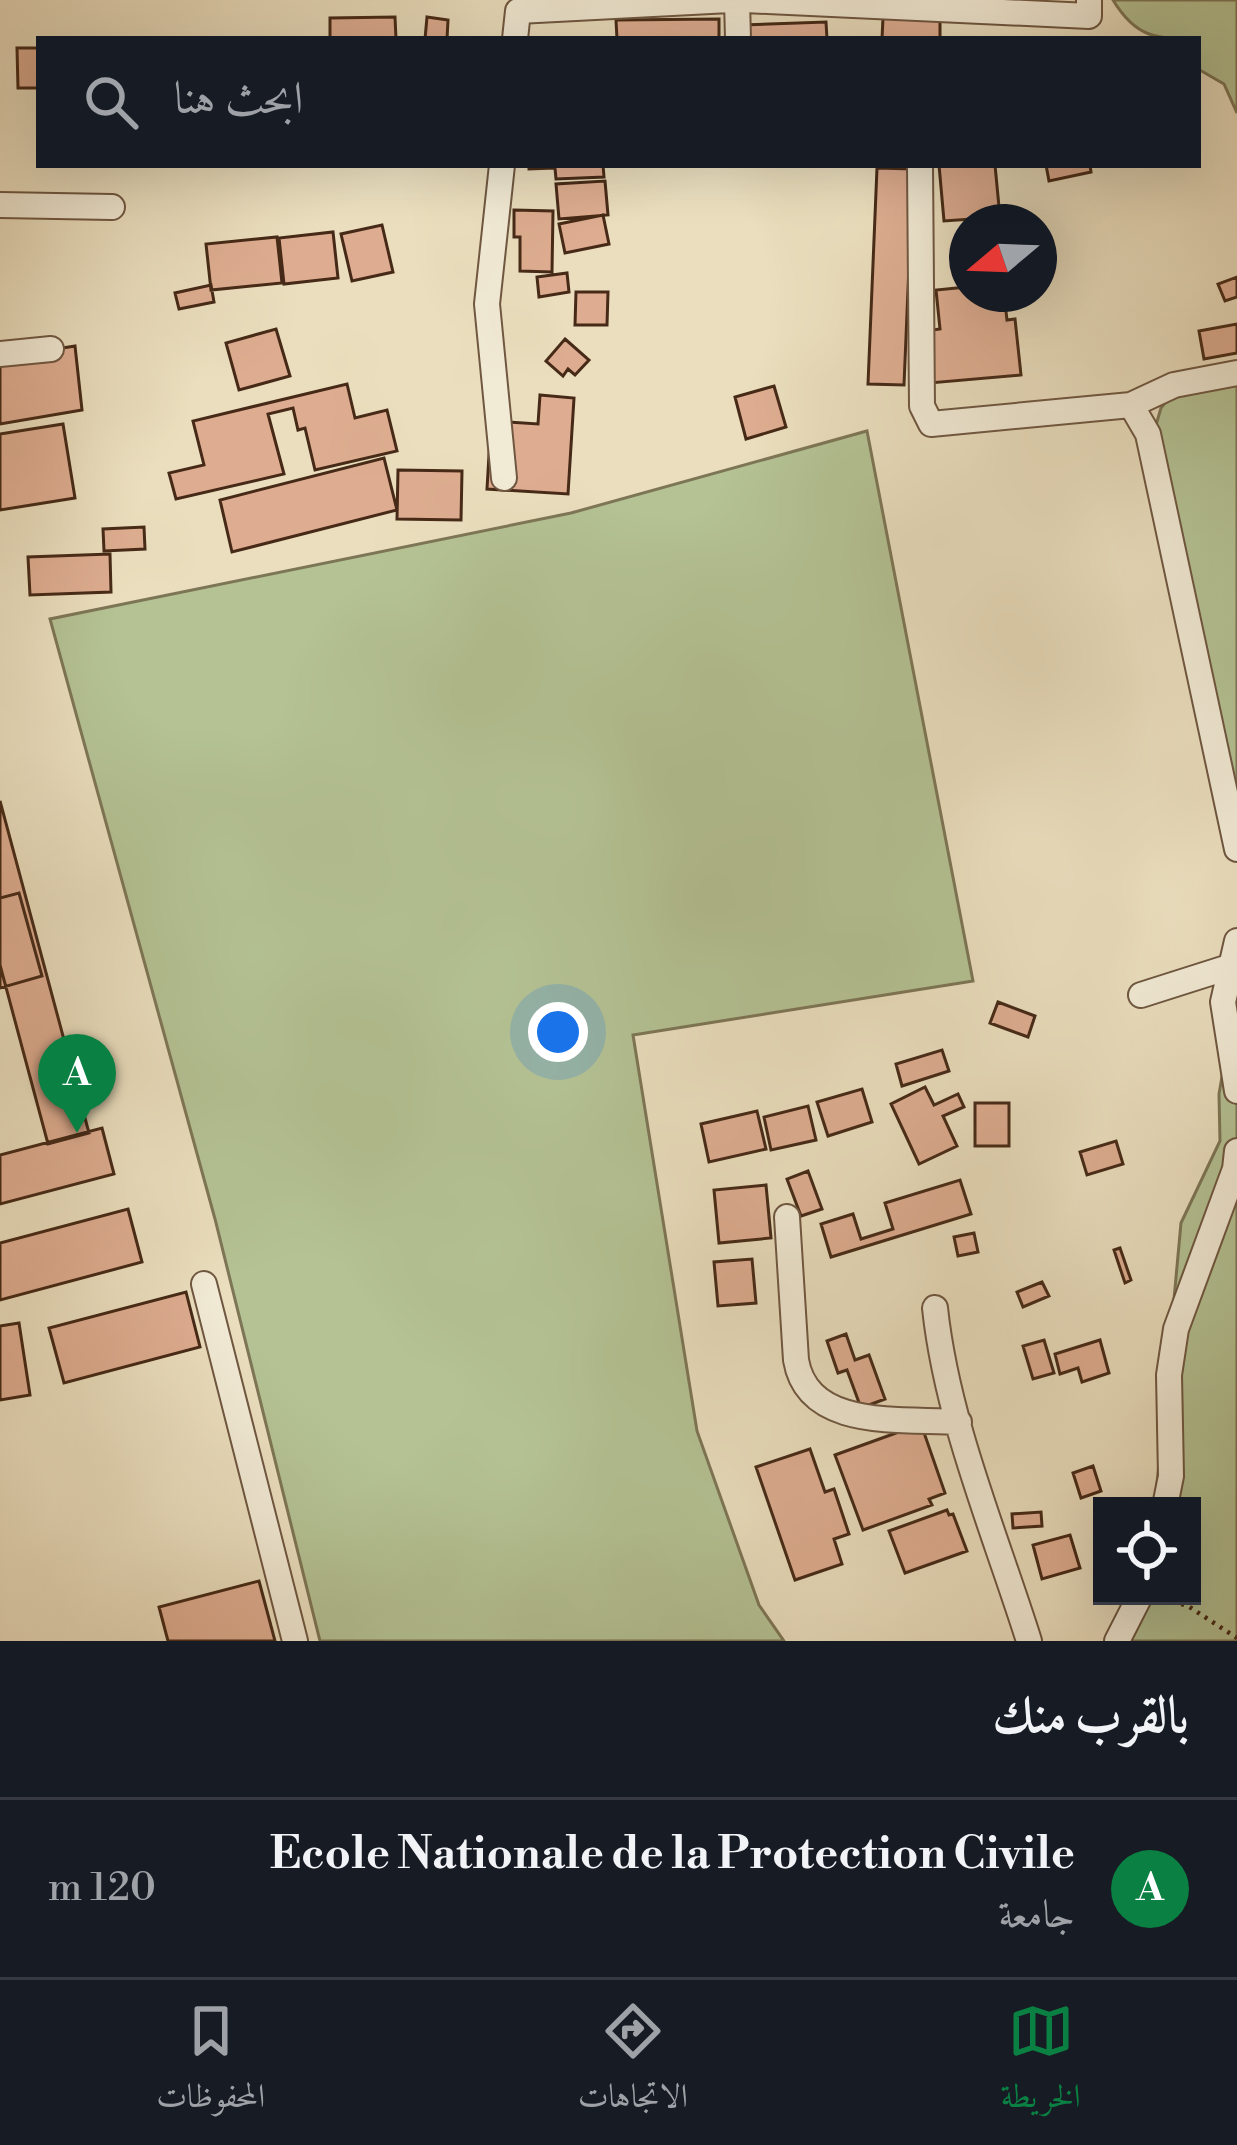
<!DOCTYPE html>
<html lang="ar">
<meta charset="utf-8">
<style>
body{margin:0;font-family:"Libre Bodoni",Amiri,serif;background:#20242c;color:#f1f3f6;direction:rtl}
.controls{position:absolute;right:36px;bottom:36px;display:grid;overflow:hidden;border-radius:0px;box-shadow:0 12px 48px #0002}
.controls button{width:108px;height:108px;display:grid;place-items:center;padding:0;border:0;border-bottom:3px solid #363941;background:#171b24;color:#f1f3f6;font:60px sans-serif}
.compass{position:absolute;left:949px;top:204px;width:108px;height:108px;border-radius:50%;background:#171b24;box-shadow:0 12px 48px #0002;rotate:251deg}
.you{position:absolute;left:558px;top:1032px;width:42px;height:42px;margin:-30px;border:9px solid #fff;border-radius:50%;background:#1a73e8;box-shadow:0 0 0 18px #1a73e833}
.badge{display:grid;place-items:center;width:78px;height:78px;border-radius:50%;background:#0b8043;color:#fff;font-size:39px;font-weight:700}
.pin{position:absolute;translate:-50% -99px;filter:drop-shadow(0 3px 6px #0008)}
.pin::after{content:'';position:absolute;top:63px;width:42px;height:36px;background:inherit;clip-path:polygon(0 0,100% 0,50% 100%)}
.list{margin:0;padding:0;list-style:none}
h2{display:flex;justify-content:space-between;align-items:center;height:156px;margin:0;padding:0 48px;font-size:51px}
h2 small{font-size:39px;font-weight:400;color:#9ea1a6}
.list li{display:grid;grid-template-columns:78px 1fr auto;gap:36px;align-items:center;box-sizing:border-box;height:180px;padding:0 48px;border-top:3px solid #363941}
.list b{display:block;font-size:45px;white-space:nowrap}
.list p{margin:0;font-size:39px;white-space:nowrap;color:#9ea1a6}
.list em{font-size:39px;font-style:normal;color:#9ea1a6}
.icon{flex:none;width:66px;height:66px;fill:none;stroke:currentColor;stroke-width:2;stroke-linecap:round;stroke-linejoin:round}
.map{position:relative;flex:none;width:1237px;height:1641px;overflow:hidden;direction:ltr}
.search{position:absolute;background:#171b24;box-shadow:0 12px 48px #0002;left:36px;right:36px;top:36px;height:132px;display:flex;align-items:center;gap:30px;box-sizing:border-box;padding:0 42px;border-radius:0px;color:#9ea1a6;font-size:45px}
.sheet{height:336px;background:#171b24}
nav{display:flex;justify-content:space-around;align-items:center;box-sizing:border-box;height:168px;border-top:3px solid #363941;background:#171b24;font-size:33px;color:#9ea1a6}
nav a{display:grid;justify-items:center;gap:6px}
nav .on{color:#0b8043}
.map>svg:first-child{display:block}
</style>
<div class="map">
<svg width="1237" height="1641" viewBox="0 0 1237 1641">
<rect width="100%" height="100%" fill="#eadebe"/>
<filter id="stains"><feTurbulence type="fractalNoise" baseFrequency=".00167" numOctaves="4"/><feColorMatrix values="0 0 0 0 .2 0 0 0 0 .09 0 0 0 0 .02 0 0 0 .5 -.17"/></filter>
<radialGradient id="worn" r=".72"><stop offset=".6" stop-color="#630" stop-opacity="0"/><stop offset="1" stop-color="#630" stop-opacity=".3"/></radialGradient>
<path fill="#b4c294" stroke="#7d7656" stroke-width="3" d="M1113,0h124v113l-13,-29 -26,-15v-30c-42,0 -62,-1 -85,-39z
M1237,383v455l-81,-413 5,-17 12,-15z
M867,431l106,550 -340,54 64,396 62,174 25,36h-464l-105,-422 -165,-600 521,-106z
M1237,989v652h-106l11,-45h50v-90h-37l26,-283 39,-82 -1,-47z"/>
<path fill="#dead91" stroke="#462a17" stroke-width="3" d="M395,17l1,22h-66v-21z
M427,17l21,3 -1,19h-22z
M883,18l57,2v19h-58z
M719,19v20h-102l-1,-19z
M826,22l1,17h-83l-1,-14z
M17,48h22v40h-21z
M529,165h74l1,12 -48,2 -1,-11 -26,1z
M939,165h56l5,52 -56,4z
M1046,165h44l1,7 -42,9z
M877,168l36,1 -9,216 -36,-1z
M605,181l3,34 -49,4 -3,-35z
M514,210l39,1 -1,61 -32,-1v-34h-6z
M603,215l6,29 -44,9 -6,-29z
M382,225l11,47 -41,9 -11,-47z
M333,232l5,46 -54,6 -5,-46z
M277,237l5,46 -71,7 -5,-46z
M567,273l2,19 -30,5 -2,-20z
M1237,277v20l-12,4 -7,-17z
M211,285l3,17 -35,7 -4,-16z
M967,287v7h37l3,26 8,-1 6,56 -91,8 -5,-52 15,-2 -4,-39z
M576,292h32l-1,33h-32z
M1237,324v29l-33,6 -5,-28z
M276,329l14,47 -51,14 -13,-47z
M565,339l24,21 -14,15 -7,-6 -5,7 -17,-15z
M75,346l7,64 -82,14v-66z
M347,384l8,34 32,-8 10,41 -82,19 -10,-42 -7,2 -5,-22 -25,6 16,60 -108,25 -7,-26 35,-8 -11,-44z
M774,386l12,41 -40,12 -11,-42z
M540,395l34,3 -6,96 -81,-5 4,-68 47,3z
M63,424l12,74 -75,12v-76z
M384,458l13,52 -165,42 -12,-52z
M398,470l64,1 -1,49 -64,-1z
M144,527l1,22 -41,2 -1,-22z
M110,554l1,38 -81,3 -2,-38z
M0,801l89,332 -41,11 -48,-179z
M19,893l23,83 -42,12v-90z
M998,1002l37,14 -7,21 -38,-14z
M942,1050l7,21 -47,15 -6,-22z
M925,1087l9,18 24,-11 6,13 -21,9 14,30 -38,18 -28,-60z
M862,1089l10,33 -44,14 -11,-34z
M975,1103h34v43h-34z
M808,1106l8,34 -45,10 -7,-33z
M757,1111l9,38 -57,13 -8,-38z
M102,1128l12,46 -114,30v-49z
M1116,1141l7,23 -36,11 -7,-23z
M808,1171l14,38 -21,7 -14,-37z
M960,1180l11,34 -140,43 -10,-33 32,-10 8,25 32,-10 -8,-26z
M766,1185l5,53 -52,5 -5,-53z
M128,1209l14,53 -142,38v-57z
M974,1233l4,19 -20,4 -4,-19z
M1120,1248l11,32 -6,3 -11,-33z
M752,1259l4,44 -38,3 -4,-44z
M1042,1282l7,14 -26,11 -6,-15z
M186,1292l14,55 -136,36 -15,-55z
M19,1323l11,72 -30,5v-74z
M846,1334l9,26 14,-5 16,44 -24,9 -14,-38 -9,3 -11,-32z
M1044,1340l10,33 -21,6 -10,-33z
M1100,1340l9,33 -27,9 -4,-14 -18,6 -5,-20z
M921,1424l24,69 -16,6 3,6 -69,25 -28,-75z
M810,1449l15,43 9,-3 15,45 -15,5 8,25 -47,16 -39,-113z
M1093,1466l8,25 -20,7 -8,-25z
M947,1510l2,5 4,-1 14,37 -62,22 -16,-42z
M1041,1512l1,14 -29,2 -1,-14z
M1070,1535l10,33 -38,11 -9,-34z
M259,1581l16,60h-107l-9,-34z"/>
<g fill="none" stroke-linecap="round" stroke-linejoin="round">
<g stroke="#6f5741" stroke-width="28">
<path id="minor" d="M737,0l1,39
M745,0l344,16v-16
M515,39l3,-28 212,-11
M502,165l-15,139 17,174
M920,165l2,241 9,18 200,-19
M0,205l112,2
M0,354l51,-5
M1237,373l-63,12 -43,20 17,29 89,415
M1237,941l-14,61 14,89
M1141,995l88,-28
M787,1217l9,143c12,71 107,58 163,62
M204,1284l91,357
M935,1308c12,113 60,225 94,333
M1165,1506l6,-30 -2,-101 7,-46 59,-160 2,-18
M1117,1641l23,-45"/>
</g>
<path stroke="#462a17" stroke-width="4.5" stroke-dasharray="3 6" stroke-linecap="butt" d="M1164,1599l24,7 49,32"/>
<use href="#minor" stroke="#f1ead5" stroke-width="24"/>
</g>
<rect width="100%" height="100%" filter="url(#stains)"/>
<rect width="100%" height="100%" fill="url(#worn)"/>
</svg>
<div class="controls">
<button><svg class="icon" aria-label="locate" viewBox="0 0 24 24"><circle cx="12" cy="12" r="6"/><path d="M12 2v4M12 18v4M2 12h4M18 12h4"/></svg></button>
</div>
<svg class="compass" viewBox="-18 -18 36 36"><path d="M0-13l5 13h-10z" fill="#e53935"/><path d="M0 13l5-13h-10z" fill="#9ea1a6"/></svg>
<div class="you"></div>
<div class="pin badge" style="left:77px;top:1133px">A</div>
<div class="search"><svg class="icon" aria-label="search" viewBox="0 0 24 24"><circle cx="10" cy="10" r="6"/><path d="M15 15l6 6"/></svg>ابحث هنا</div>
</div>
<section class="sheet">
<h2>بالقرب منك<small></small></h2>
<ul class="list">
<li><span class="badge">A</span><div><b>Ecole Nationale de la Protection Civile</b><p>جامعة</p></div><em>120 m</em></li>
</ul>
</section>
<nav>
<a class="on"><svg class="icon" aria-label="map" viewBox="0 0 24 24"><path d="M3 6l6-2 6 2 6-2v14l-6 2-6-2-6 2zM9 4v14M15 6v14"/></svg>الخريطة</a>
<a><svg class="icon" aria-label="directions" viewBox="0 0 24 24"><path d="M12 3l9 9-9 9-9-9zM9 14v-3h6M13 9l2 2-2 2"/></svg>الاتجاهات</a>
<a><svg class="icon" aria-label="saved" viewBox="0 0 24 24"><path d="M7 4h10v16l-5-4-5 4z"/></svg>المحفوظات</a>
</nav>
